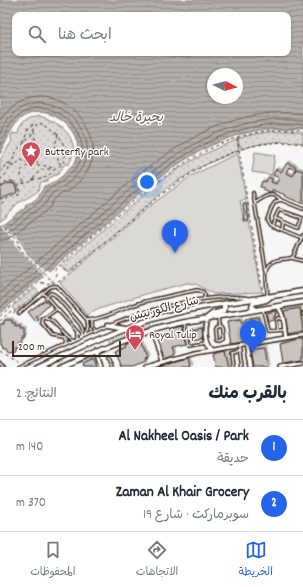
<!DOCTYPE html>
<html lang="ar">
<meta charset="utf-8">
<style>
body{margin:0;font-family:Dekko,"Playpen Sans Arabic",sans-serif;background:#f2f2f3;color:#1f2937;direction:rtl}
.compass{position:absolute;left:207px;top:68px;width:36px;height:36px;border-radius:50%;background:#fff;box-shadow:0 1px 3px #0004;rotate:96deg}
.scale{position:absolute;left:12px;bottom:10px;width:109px;box-sizing:border-box;padding-left:4px;border:2px solid #3b2a1e;border-top:0;font-size:11px;line-height:14px;white-space:nowrap;color:#3b2a1e;-webkit-text-stroke:3px #fff;paint-order:stroke}
.you{position:absolute;left:147px;top:182px;width:14px;height:14px;margin:-10px;border:3px solid #fff;border-radius:50%;background:#1a73e8;box-shadow:0 0 0 6px #1a73e833}
.badge{display:grid;place-items:center;width:26px;height:26px;border-radius:50%;background:#2563eb;color:#fff;font-size:13px;font-weight:700}
.pin{position:absolute;translate:-50% -33px;filter:drop-shadow(0 1px 2px #0008)}
.pin::after{content:'';position:absolute;top:21px;width:14px;height:12px;background:inherit;clip-path:polygon(0 0,100% 0,50% 100%)}
.list{margin:0;padding:0;list-style:none}
h2{display:flex;justify-content:space-between;align-items:center;height:52px;margin:0;padding:0 16px;font-size:17px}
h2 small{font-size:13px;font-weight:400;color:#747a83}
.list li{display:grid;grid-template-columns:26px 1fr auto;gap:12px;align-items:center;box-sizing:border-box;height:56px;padding:0 16px;border-top:1px solid #e0e1e3}
.list b{display:block;font-size:15px;white-space:nowrap}
.list p{margin:0;font-size:13px;white-space:nowrap;color:#747a83}
.list em{font-size:13px;font-style:normal;color:#747a83}
.icon{flex:none;width:22px;height:22px;fill:none;stroke:currentColor;stroke-width:2;stroke-linecap:round;stroke-linejoin:round}
.map{position:relative;flex:none;width:303px;height:367px;overflow:hidden;direction:ltr}
.search{position:absolute;background:#fff;box-shadow:0 1px 3px #0004;left:12px;right:12px;top:12px;height:44px;display:flex;align-items:center;gap:10px;box-sizing:border-box;padding:0 14px;border-radius:8px;color:#747a83;font-size:15px}
.sheet{height:164px;background:#fff}
nav{display:flex;justify-content:space-around;align-items:center;box-sizing:border-box;height:56px;border-top:1px solid #e0e1e3;background:#fff;font-size:11px;color:#747a83}
nav a{display:grid;justify-items:center;gap:2px}
nav .on{color:#2563eb}
.map>svg:first-child{display:block}
</style>
<div class="map">
<svg width="303" height="367" viewBox="0 0 303 367">
<defs>
<pattern id="grass-dots" width="8" height="8" patternUnits="userSpaceOnUse"><rect width="8" height="8" fill="#dbd9d6"/><path d="M2 2h.1M6 6h.1" fill="none" stroke="#bdbab7" stroke-width="1.8" stroke-linecap="round"/></pattern>
<pattern id="water-rules" width="6" height="5" patternUnits="userSpaceOnUse"><rect width="6" height="5" fill="#b4aeaa"/><path d="M0 2.5h6" fill="none" stroke="#948e8a"/></pattern>
<filter id="shadow"><feDropShadow dx="2" dy="-2" stdDeviation="0" flood-color="#0004"/></filter>
</defs>
<rect width="100%" height="100%" fill="#f7f6f6"/>
<filter id="ink" filterUnits="userSpaceOnUse"><feTurbulence type="fractalNoise" baseFrequency=".025" numOctaves="2"/><feDisplacementMap in="SourceGraphic" scale="8" xChannelSelector="R" yChannelSelector="G"/><feConvolveMatrix kernelMatrix="1 2 1 2 8 2 1 2 1" color-interpolation-filters="sRGB"/></filter>
<g filter="url(#ink)">
<path fill="url(#grass-dots)" stroke="#8b827a" d="M39,116c21,5 44,24 30,48h-4l-7,10 -9,4 -2,3 -6,1 -3,9 -4,3 -16,9 -18,18v-61l12,-19 -1,-3 1,-5 6,1c2,-11 10,-16 21,-18z
M289,131l14,2v10c-22,-4 -42,0 -62,6l-3,-10c17,-6 33,-8 51,-8z
M237,140l2,10 -41,18 -30,19 -100,86 -7,-7 93,-80c26,-20 53,-35 83,-46z
M35,288l4,4 -24,19 -3,-4z
M151,323l1,4 -20,7 -2,-5z
M129,330l2,4 -20,8 -2,-5z"/>
<path fill="#dbd9d6" stroke="#8b827a" d="M255,152l20,3 -3,20 -20,-3z
M238,153l8,47 -6,1 4,21h5l13,70 -49,2 -17,-10 -9,-1 -35,9 -53,17 -12,6 -27,-32 87,-75 44,-32z"/>
<path fill="url(#water-rules)" stroke="#847972" fill-rule="evenodd" d="M0,0h303v129c-85,-9 -147,49 -206,101 -32,28 -65,55 -97,83v-87l21,-16 4,-1 1,-5c9,-1 15,-10 18,-18 8,-1 18,-9 23,-15 2,-5 7,-5 9,-11 12,-31 -34,-64 -58,-39 -8,9 -12,22 -18,33zM15,15h273v38h-273zM213,74h24v24h-24z"/>
<path fill="#f7f6f6" d="M0,223l17,13 11,20 15,12 7,4 -5,6 -9,-11 -22,-23 -7,-12 -7,-7z"/>
<g fill="none" stroke-linecap="round" stroke-linejoin="round">
<path stroke="#6b5f56" stroke-width="1" d="M0,120c9,-12 22,-22 38,-23 33,-3 66,38 52,69 -4,9 -14,20 -22,25 -4,2 -10,4 -13,8 -3,3 -4,7 -7,10 -7,6 -15,11 -22,16 -6,4 -11,10 -17,13 -3,2 -6,2 -9,2
M0,134c3,-7 7,-15 13,-20 31,-30 88,10 71,49 -2,7 -13,19 -20,23 -4,3 -11,5 -14,10 -2,3 -3,5 -5,8 -7,6 -15,10 -22,16 -6,4 -11,10 -17,13 -3,1 -3,1 -6,1
M0,146c5,-10 8,-22 17,-29 33,-29 83,21 59,51 -2,3 -2,2 -5,4 -3,2 -4,6 -8,9 -4,3 -11,5 -15,9 -3,2 -4,7 -7,10 -5,5 -35,28 -41,29
M0,293c30,-26 60,-51 90,-77 60,-52 128,-113 213,-102
M0,301c31,-27 63,-54 94,-81 59,-51 125,-110 209,-100
M0,308c31,-27 63,-54 94,-81 59,-51 125,-113 209,-102"/>
</g>
<path fill="#c9c3c1" stroke="#3b2a1e" filter="url(#shadow)" d="M287,163l9,4 -1,3 -6,-3 -3,6 7,3 3,-7 7,2v33l-19,-8 1,-1 -7,-3 -5,-2 -1,3h-2l-7,-3 1,-2 -4,-1 2,-6 4,1 2,-5 4,2 -1,3 5,2 3,-6 -6,-3 3,-6 5,3z
M9,183l5,1 2,3 1,5 -3,2 -14,5v-11z
M243,204h3l3,17h-4z
M45,300l4,5 -13,12 3,3 -3,2 -8,-10z
M300,308l3,23 -15,3 -4,-23z
M275,311l1,4 -2,1v4l-6,1 -2,-8z
M258,317l4,21 -31,6 -4,-22 13,-2 1,4 6,-5z
M4,320h8v3h3v4l5,-1v4h4v8h-3v4l-4,1 1,4h-4v3l-8,1v-3h-4l-1,-4h-1v-20h4z
M183,326l4,18 -14,3 2,6 -2,3 -9,3 -7,-22 14,-4 -1,-4z
M202,327l1,10 -12,3 -2,-10z
M299,339h4v21l-20,3 -3,-19z
M136,340l1,3 3,-1 6,16 -3,1 1,3 -12,5h-10l-7,-16 12,-5 -1,-2z
M264,348l3,19h-14l-3,-17z
M225,351l4,16h-13l-3,-13z
M189,358l2,9h-35z
M93,359l3,8h-13l-1,-3z"/>
<g fill="none" stroke-linecap="round" stroke-linejoin="round">
<g stroke="#3b2a1e" stroke-width="4.5">
<path id="lane" d="M253,193l13,77
M255,203c9,-6 17,-13 26,-3
M279,210l23,8 -4,10 -23,-10z
M272,226l3,-8
M282,230l1,-8
M302,238l-32,-13 -3,-5c3,-7 5,-20 14,-20l22,9
M292,258l11,3
M43,293l39,44
M267,296c2,-11 -7,-28 8,-35 6,-3 13,-1 18,-4l10,-22
M46,297l5,-4 4,2 25,29 3,6v7
M57,309l-14,10 -1,4 11,13 11,2 2,3 -1,4
M263,310l5,21 16,-1
M19,313l31,-26 4,-1h3l30,34 1,7 -2,8
M303,313v2
M45,318c13,2 16,20 29,23
M218,318l1,8
M87,320c12,1 39,-13 53,-17 18,-5 38,-9 57,-13l6,2 2,3 -1,3
M92,321v6l4,4
M185,323l5,22 17,-3
M111,324c36,-14 99,-32 138,-26
M220,326l2,2 1,11 -4,2 -3,-2 -1,-10 1,-2z
M277,330l-1,-10 2,-2 4,1
M77,332v7
M239,347l3,20
M109,357l4,10
M0,363l3,4
M18,367l89,-41
M234,367l-2,-14 8,-2"/>
</g>
<g stroke="#3b2a1e" stroke-width="6">
<path id="street" d="M276,306c9,5 8,23 10,32
M208,318c-5,8 -4,26 5,32
M151,330l11,31
M246,344l4,23
M98,350v8l3,9
M145,367l51,-14 107,-18
M280,367l23,-4"/>
</g>
<g stroke="#3b2a1e" stroke-width="7">
<path id="secondary" d="M255,310l-3,-3 1,-4 13,-3 3,-2
M208,317l4,-3 11,-3 2,-4 -2,-2
M108,325l17,3
M38,367c36,-16 71,-34 109,-46 51,-16 104,-21 156,-30
M61,367c41,-18 80,-36 124,-45l118,-20"/>
</g>
<path stroke="#3b2a1e" stroke-width="1" stroke-dasharray="3 3" stroke-linecap="butt" d="M34,131l3,22v11
M58,134l-3,12 3,6v10l3,2
M237,138l26,156
M24,143l3,-12 4,-3 2,-4h2
M11,166h3l7,-6 4,2h4l2,2
M0,173l6,-9 4,-1
M0,180l7,-7 10,-23 14,-14 4,-9 4,-4c6,-1 10,4 15,8 10,7 18,31 2,37 -5,2 -10,0 -15,2 -5,3 -7,9 -11,12 -4,2 -8,0 -12,4
M32,180l15,-3 8,-8
M24,182l-3,-5v-6c8,-10 21,-6 32,-3
M0,187c2,-2 6,-5 9,-6 8,-1 12,8 10,14l-11,3 -8,7
M0,224c5,4 12,9 17,15 3,4 1,8 6,13 9,11 20,19 29,30
M11,235l3,7 5,5
M60,265l8,9
M52,283l8,-2c22,-19 44,-38 66,-57 49,-42 108,-91 177,-80
M0,316l39,-34 8,2 5,-2 4,-7 -1,-6c21,-19 43,-38 64,-56 52,-44 112,-91 184,-82
M0,321l11,-10 2,2 12,-9
M0,350l19,13"/>
<use href="#lane" stroke="#fff" stroke-width="1.5"/>
<use href="#street" stroke="#fff" stroke-width="3"/>
<use href="#secondary" stroke="#fff" stroke-width="4"/>
</g>
</g>
<defs>
<g id="sight-pin" transform="scale(1)"><path d="M0 17L-7.5 6A9.5 9.5 0 1 1 7.5 6Z" fill="#d1495b" stroke="#fff"/><path d="M0-6L1.8-2.2L6-1.7L2.9 1.2L3.7 5.4L0 3.3L-3.7 5.4L-2.9 1.2L-6-1.7L-1.8-2.2Z" fill="#fff"/></g>
<g id="hotel-pin" transform="scale(1)"><path d="M0 17L-7.5 6A9.5 9.5 0 1 1 7.5 6Z" fill="#d1495b" stroke="#fff"/><path d="M-6-4.5h1.5V1H6V5H4.5V3h-9V5H-6ZM-4 0a1.8 1.8 0 1 1 3.6 0ZM.5 0V-2.5h3Q6-2.5 6 0Z" fill="#fff"/></g>
</defs>
<g fill-rule="evenodd">
<use href="#sight-pin" x="31" y="151"/>
<use href="#hotel-pin" x="135" y="334"/>
</g>
<g text-anchor="middle" stroke-width="3" stroke-linejoin="round" paint-order="stroke">
<g font-size="12" fill="#3b2a1e" stroke="#fff" text-anchor="start">
<text x="45" y="155">Butterfly park</text>
<text x="149" y="338">Royal Tulip</text>
</g>
<g font-size="12" fill="#3b2a1e" stroke="#fff">
<text transform="translate(164 308) rotate(-14)" y="4">شارع الكورنيش</text>
</g>
<g font-size="13" font-style="italic" fill="#65584f" stroke="#fff">
<text x="136" y="121">بحيرة خالد</text>
</g>
</g>
</svg>
<svg class="compass" viewBox="-18 -18 36 36"><path d="M0-13l5 13h-10z" fill="#e53935"/><path d="M0 13l5-13h-10z" fill="#747a83"/></svg>
<div class="scale">200 m</div>
<div class="you"></div>
<div class="pin badge" style="left:175px;top:253px">1</div>
<div class="pin badge" style="left:253px;top:353px">2</div>
<div class="search"><svg class="icon" aria-label="search" viewBox="0 0 24 24"><circle cx="10" cy="10" r="6"/><path d="M15 15l6 6"/></svg>ابحث هنا</div>
</div>
<section class="sheet">
<h2>بالقرب منك<small>النتائج: 2</small></h2>
<ul class="list">
<li><span class="badge">1</span><div><b>Al Nakheel Oasis / Park</b><p>حديقة</p></div><em>140 m</em></li>
<li><span class="badge">2</span><div><b>Zaman Al Khair Grocery</b><p>سوبرماركت · شارع 19</p></div><em>370 m</em></li>
</ul>
</section>
<nav>
<a class="on"><svg class="icon" aria-label="map" viewBox="0 0 24 24"><path d="M3 6l6-2 6 2 6-2v14l-6 2-6-2-6 2zM9 4v14M15 6v14"/></svg>الخريطة</a>
<a><svg class="icon" aria-label="directions" viewBox="0 0 24 24"><path d="M12 3l9 9-9 9-9-9zM9 14v-3h6M13 9l2 2-2 2"/></svg>الاتجاهات</a>
<a><svg class="icon" aria-label="saved" viewBox="0 0 24 24"><path d="M7 4h10v16l-5-4-5 4z"/></svg>المحفوظات</a>
</nav>
